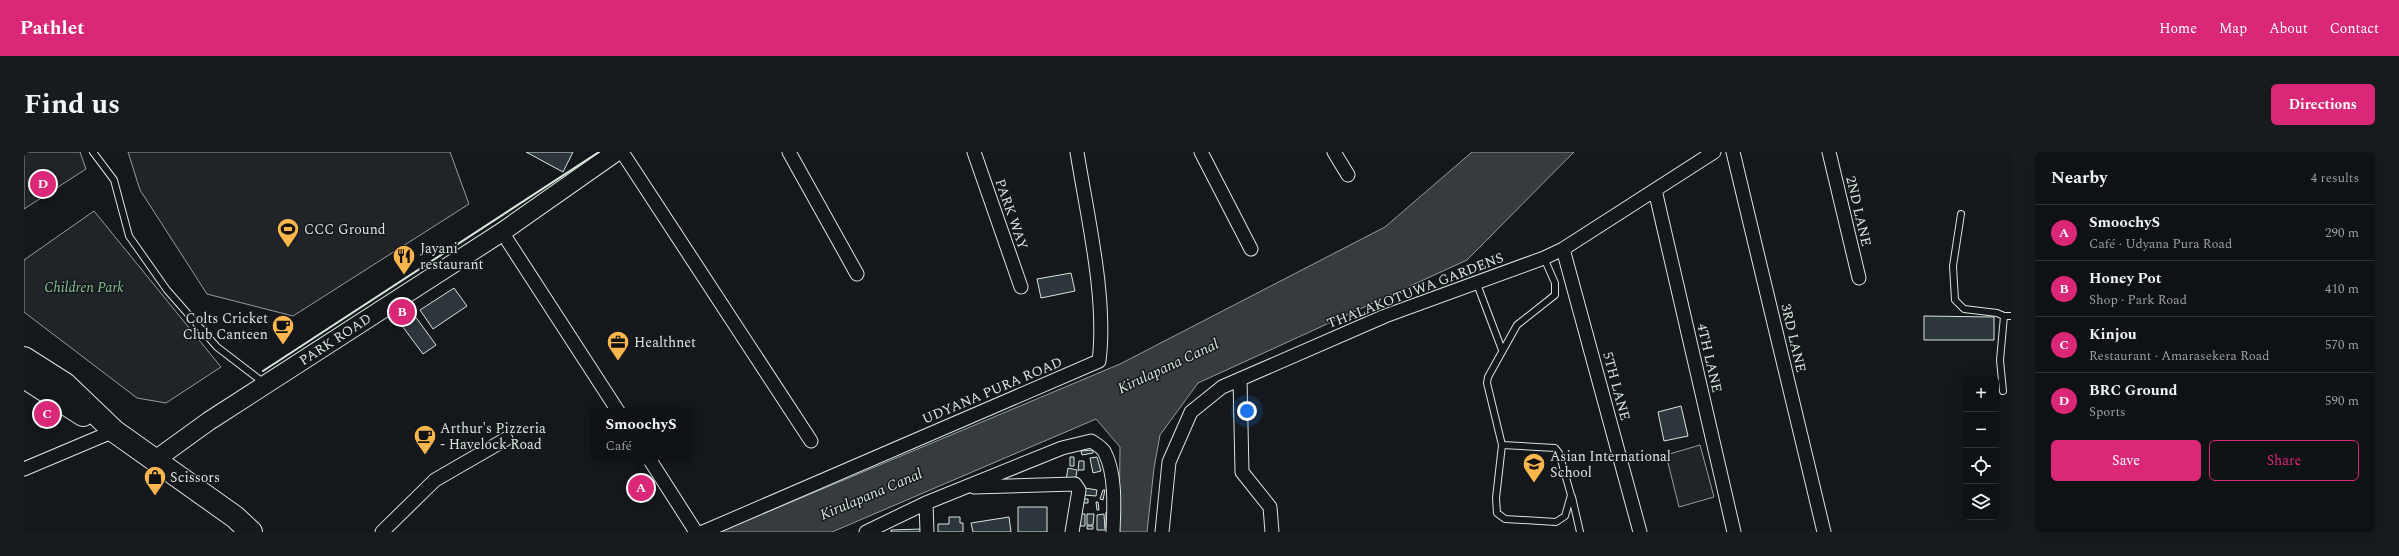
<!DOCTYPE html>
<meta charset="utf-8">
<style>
body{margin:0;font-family:Spectral,serif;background:#181b1e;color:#f1f3f6}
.controls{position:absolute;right:12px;bottom:12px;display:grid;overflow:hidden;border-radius:6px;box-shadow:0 4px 16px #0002}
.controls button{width:36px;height:36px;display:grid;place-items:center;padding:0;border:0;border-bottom:1px solid #2f3234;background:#0f1215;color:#f1f3f6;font:20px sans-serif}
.you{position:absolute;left:1223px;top:259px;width:14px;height:14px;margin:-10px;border:3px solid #fff;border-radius:50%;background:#1a73e8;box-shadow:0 0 0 6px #1a73e833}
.badge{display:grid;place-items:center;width:26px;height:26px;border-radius:50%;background:#db2777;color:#fff;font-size:13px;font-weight:700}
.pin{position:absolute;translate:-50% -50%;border:2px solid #fff;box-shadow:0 1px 4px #0006}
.popup{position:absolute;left:567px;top:256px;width:100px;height:52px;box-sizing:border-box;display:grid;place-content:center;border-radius:6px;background:#0f1215;filter:drop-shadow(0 1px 3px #0005);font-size:13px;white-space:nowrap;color:#9b9ea0}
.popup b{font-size:15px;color:#f1f3f6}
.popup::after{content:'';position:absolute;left:50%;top:100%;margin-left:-8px;border:8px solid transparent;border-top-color:#0f1215}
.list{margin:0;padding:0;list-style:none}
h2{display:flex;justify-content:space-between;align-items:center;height:52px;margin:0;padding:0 16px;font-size:17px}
h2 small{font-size:13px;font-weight:400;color:#9b9ea0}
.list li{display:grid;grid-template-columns:26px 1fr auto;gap:12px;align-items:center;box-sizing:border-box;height:56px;padding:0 16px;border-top:1px solid #2f3234}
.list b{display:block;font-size:15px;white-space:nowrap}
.list p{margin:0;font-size:13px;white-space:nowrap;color:#9b9ea0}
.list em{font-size:13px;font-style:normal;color:#9b9ea0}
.actions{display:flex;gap:8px;padding:12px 16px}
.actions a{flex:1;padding:9px 0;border:1px solid #db2777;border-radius:6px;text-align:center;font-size:14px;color:#db2777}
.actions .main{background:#db2777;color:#fff}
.icon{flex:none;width:22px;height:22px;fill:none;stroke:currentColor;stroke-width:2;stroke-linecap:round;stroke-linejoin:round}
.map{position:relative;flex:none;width:1987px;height:380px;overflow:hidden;border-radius:6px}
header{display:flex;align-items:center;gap:24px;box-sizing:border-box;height:56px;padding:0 20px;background:#db2777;color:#fff}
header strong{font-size:19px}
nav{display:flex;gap:22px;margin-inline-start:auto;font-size:14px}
.intro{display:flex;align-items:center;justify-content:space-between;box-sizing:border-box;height:96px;padding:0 24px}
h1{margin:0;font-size:28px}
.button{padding:10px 18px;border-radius:6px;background:#db2777;color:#fff;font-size:14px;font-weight:700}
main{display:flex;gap:24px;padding:0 24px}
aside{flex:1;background:#0f1215;border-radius:6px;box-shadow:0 4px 16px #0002}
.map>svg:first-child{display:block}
</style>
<header>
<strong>Pathlet</strong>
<nav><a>Home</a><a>Map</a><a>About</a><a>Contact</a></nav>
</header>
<div class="intro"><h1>Find us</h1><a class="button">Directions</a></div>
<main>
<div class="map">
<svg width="1987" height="380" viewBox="0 0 1987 380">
<rect width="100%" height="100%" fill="#14181c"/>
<path fill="#202428" stroke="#939e99" d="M0,0h56l6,17 -62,40z
M104,0h322l19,52 -176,112 -86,-22 -67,-104z
M70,59l127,156 -55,36 -29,-5 -113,-86v-52z
M1676,293l14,52 -35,10 -13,-52z"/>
<path fill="#363b3e" stroke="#939e99" d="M1448,0h102l-107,108 -269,123 -38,52 -6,33 -7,64h-28l1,-85 -24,-28 -264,113h-112l400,-168 265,-137z"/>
<path fill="#2c363c" stroke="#d8e6dc" d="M502,0h47l-10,20z
M1047,121l4,18 -34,7 -4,-19z
M430,136l13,18 -34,23 -13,-19z
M380,149l32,44 -13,9 -32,-43z
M1900,164l70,1v23h-70z
M1657,254l7,30 -24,5 -6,-29z
M1069,298v3l-11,2 -1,-4z
M1046,305h4v9h-4z
M1073,305l4,14 -8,2 -3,-15z
M1055,309h5v9h-6z
M1044,316l9,2 -2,12 -9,-2z
M1061,336l12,2 -1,6 -12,-1z
M1079,338h2l-2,10 -3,-1z
M1059,347h5v4h-5z
M1072,350h2l1,8h-2z
M994,355h29v25h-29z
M1082,360h7l-1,16h-6z
M1052,362h9v12h-9z
M1063,362h7l-1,11h-6z
M1080,362l1,16h-8v-15z
M925,365h11v6h3v9h-25v-8h11z
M985,365l2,15h-38l-2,-9z
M1063,374h6v3h-6z
M898,377v3h-31v-2z"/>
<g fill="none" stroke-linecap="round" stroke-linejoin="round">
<g stroke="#d8e6dc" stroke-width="8">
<path id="lane" d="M69,0l21,28 15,56 38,54 50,57 47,36
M1937,62l-8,52 2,34 9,9 33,4 7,3
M1453,132l25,66
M1979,239l-3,-31 4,-44h7
M1478,293l53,3 4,5 12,42 -6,21 -9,6 -51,-3 -8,-6 -1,-15 6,-53 -15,-62 1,-6 29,-52 38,-30v-12l-11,-25
M1548,345l8,35"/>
</g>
<g stroke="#d8e6dc" stroke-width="15">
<path id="street" d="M598,0l189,289
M765,0l68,122
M950,0l47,135
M1177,0l50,97
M1310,0l14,23
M1709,0l91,380
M1805,0l30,126
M1631,38l79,342
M478,80l116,179
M1539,97l77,283
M1216,227l2,93 28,35 2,25
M624,305l48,75
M0,317l90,-38
M950,335l101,-3 4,6 -7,42
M902,351l1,29
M358,380l53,-52 71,-41
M679,380l396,-171c8,-63 -12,-146 -22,-209
M842,380l60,-29 136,-55 29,-7c5,3 12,7 14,12 11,22 9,55 8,79
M1138,380l7,-70 22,-50 31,-25 163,-71 159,-58 19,-9 151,-97"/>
</g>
<g stroke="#d8e6dc" stroke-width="20">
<path id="secondary" d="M131,308l54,-39 293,-189 114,-80"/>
</g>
<g stroke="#d8e6dc" stroke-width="24">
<path id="highway" d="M0,206l41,26 49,47 121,86 16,15
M0,225l59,38"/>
</g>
<use href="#lane" stroke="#14181c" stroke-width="6"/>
<use href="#street" stroke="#14181c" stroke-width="13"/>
<use href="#secondary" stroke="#14181c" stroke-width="18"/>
<use href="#highway" stroke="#14181c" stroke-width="22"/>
<path stroke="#d8e6dc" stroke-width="2" d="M239,219l336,-219"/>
</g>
<defs>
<g id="stadium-pin" transform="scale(1.15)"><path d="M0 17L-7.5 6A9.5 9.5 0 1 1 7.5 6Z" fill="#ffb74d" stroke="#14181c"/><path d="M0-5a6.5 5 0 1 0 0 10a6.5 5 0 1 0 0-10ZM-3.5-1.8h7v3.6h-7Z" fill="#111"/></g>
<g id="restaurant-pin" transform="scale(1.15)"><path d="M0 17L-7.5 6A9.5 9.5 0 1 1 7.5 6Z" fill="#ffb74d" stroke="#14181c"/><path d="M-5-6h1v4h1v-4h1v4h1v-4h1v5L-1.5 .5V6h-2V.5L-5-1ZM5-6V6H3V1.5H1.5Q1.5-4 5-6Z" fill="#111"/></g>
<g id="cafe-pin" transform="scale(1.15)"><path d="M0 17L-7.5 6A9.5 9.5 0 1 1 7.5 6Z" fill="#ffb74d" stroke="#14181c"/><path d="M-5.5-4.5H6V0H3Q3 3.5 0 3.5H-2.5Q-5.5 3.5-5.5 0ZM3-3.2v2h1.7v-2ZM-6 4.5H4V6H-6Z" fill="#111"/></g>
<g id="office-pin" transform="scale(1.15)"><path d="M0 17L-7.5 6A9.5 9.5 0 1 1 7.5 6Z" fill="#ffb74d" stroke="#14181c"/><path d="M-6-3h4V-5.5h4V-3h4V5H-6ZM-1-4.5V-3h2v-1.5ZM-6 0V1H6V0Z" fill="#111"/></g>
<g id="school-pin" transform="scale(1.15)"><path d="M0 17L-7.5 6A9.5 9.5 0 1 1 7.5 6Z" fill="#ffb74d" stroke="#14181c"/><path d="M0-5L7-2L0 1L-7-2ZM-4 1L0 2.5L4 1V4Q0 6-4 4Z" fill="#111"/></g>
<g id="shop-pin" transform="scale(1.15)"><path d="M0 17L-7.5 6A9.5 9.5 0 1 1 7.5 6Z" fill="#ffb74d" stroke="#14181c"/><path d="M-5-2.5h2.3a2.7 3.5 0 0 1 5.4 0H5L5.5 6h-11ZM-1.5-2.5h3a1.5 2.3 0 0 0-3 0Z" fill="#111"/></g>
</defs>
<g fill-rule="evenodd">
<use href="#stadium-pin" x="264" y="77"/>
<use href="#restaurant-pin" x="380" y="104"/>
<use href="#cafe-pin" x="259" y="174"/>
<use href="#office-pin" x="594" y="190"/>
<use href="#cafe-pin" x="401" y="284"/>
<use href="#school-pin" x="1510" y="312"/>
<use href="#shop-pin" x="131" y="325"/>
</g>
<g text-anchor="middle" stroke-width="3" stroke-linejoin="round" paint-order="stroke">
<g font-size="14" fill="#d8e6dc" stroke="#14181c">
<text transform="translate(1835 59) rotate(77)" y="5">2ND LANE</text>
<text transform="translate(988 62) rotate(71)" y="5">PARK WAY</text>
<text transform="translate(1391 138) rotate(-21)" y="5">THALAKOTUWA GARDENS</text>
<text transform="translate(1770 186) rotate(77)" y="5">3RD LANE</text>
<text transform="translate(311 187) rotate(-33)" y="5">PARK ROAD</text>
<text transform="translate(1686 206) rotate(77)" y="5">4TH LANE</text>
<text transform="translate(1593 234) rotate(75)" y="5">5TH LANE</text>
<text transform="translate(968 238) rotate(-23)" y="5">UDYANA PURA ROAD</text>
</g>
<g font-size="14" fill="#d8e6dc" stroke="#14181c" text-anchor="start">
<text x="280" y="82">CCC Ground</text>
<text x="396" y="101">Jayani<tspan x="396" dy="16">restaurant</tspan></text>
<text x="244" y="171" text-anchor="end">Colts Cricket<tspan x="244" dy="16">Club Canteen</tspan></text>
<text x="610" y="195">Healthnet</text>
<text x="416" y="281">Arthur's Pizzeria<tspan x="416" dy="16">- Havelock Road</tspan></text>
<text x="1526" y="309">Asian International<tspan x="1526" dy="16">School</tspan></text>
<text x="146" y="330">Scissors</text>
</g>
<g font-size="14" font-style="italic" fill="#8ac095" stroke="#14181c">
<text x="60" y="140">Children Park</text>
</g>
<g font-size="15" font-style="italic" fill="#d8e6dc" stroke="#14181c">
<text transform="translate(1144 214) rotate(-25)" y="5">Kirulapana Canal</text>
<text transform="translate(847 342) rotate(-23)" y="5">Kirulapana Canal</text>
</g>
</g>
</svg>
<div class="controls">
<button>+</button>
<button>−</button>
<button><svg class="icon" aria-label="locate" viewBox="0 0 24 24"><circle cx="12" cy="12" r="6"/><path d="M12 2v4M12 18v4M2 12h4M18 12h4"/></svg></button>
<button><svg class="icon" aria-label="layers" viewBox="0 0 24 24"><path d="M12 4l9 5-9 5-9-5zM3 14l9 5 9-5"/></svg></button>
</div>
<div class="you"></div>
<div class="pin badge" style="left:617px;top:336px">A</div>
<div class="popup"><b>SmoochyS</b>Café</div>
<div class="pin badge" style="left:378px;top:160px">B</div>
<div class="pin badge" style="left:23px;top:262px">C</div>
<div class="pin badge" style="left:19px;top:32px">D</div>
</div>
<aside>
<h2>Nearby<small>4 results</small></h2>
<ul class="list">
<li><span class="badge">A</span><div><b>SmoochyS</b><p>Café · Udyana Pura Road</p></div><em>290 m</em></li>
<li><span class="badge">B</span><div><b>Honey Pot</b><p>Shop · Park Road</p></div><em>410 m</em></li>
<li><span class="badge">C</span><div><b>Kinjou</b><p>Restaurant · Amarasekera Road</p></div><em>570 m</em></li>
<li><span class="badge">D</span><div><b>BRC Ground</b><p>Sports</p></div><em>590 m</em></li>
</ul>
<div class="actions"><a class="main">Save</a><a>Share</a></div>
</aside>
</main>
